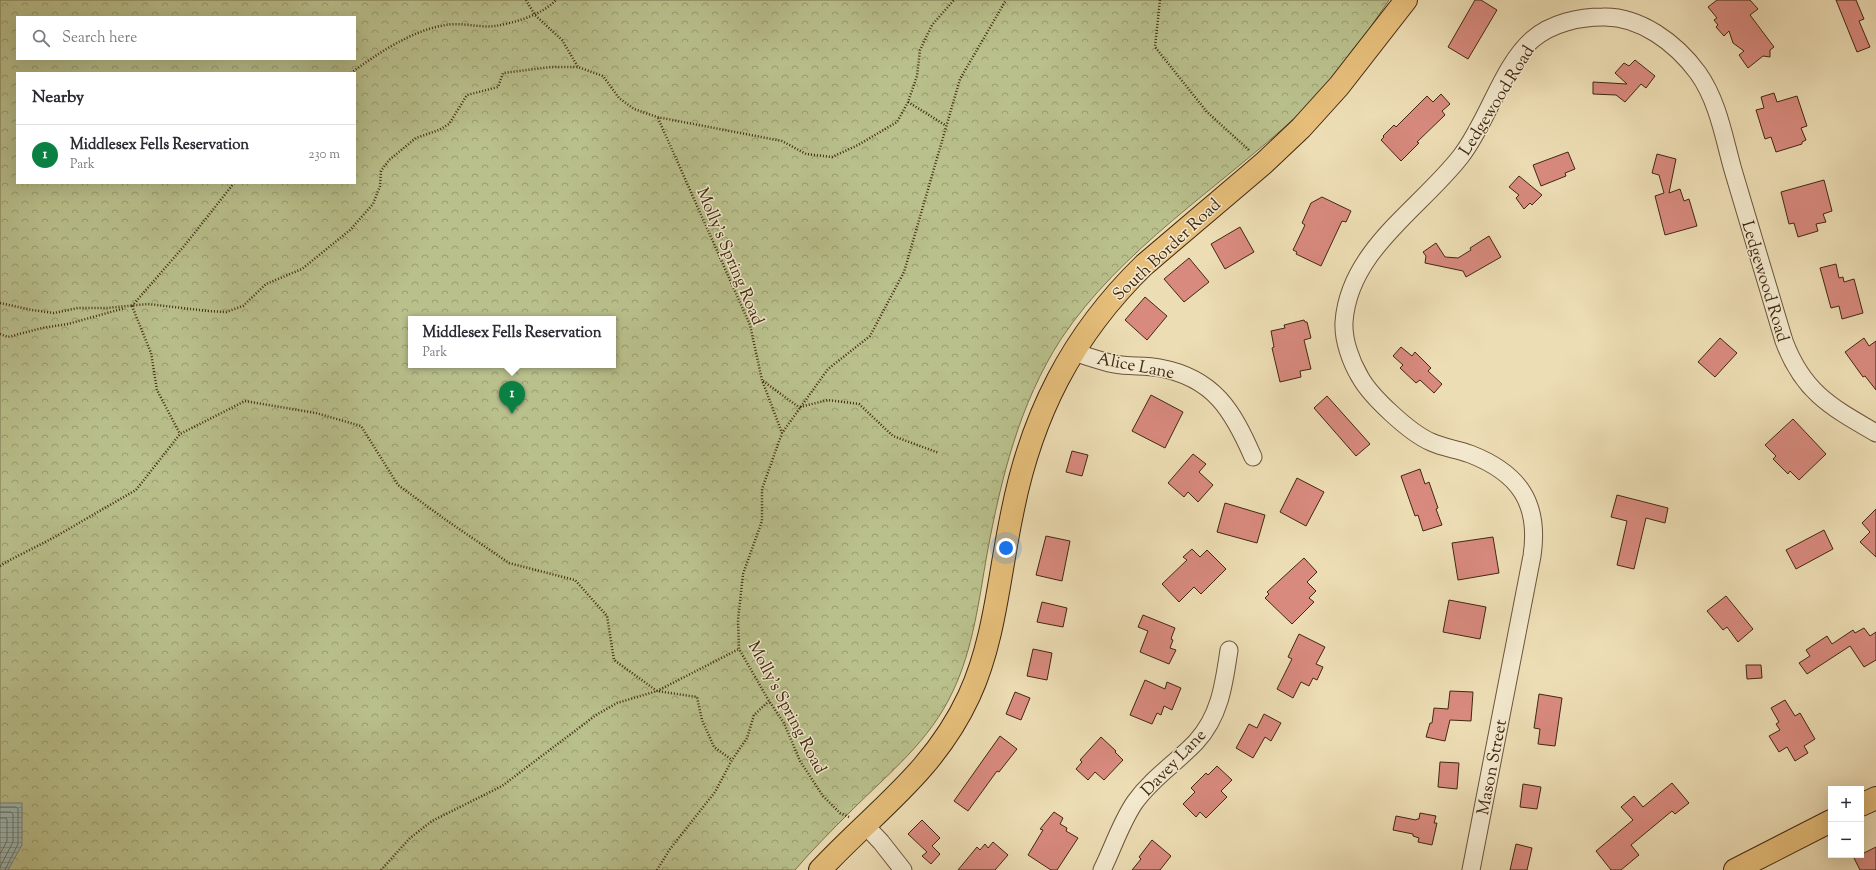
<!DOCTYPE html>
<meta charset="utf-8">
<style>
body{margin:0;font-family:"Sorts Mill Goudy",serif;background:#f7f7f7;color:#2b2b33}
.controls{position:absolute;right:12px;bottom:12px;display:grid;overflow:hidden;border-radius:0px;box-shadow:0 4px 16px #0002}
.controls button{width:36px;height:36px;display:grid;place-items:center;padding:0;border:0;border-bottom:1px solid #e1e1e2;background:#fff;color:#2b2b33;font:20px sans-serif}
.you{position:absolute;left:1006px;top:548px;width:14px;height:14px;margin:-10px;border:3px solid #fff;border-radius:50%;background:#1a73e8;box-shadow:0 0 0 6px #1a73e833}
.badge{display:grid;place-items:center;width:26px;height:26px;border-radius:50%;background:#0b8043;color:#fff;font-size:13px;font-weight:700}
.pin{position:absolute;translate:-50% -33px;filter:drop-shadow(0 1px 2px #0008)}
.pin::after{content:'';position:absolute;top:21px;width:14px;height:12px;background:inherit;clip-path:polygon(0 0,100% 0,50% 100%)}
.popup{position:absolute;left:408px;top:316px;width:208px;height:52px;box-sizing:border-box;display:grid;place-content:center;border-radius:0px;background:#fff;filter:drop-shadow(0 1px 3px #0005);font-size:13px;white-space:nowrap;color:#7c7c81}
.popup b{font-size:15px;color:#2b2b33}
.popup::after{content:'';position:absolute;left:50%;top:100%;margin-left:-8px;border:8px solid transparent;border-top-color:#fff}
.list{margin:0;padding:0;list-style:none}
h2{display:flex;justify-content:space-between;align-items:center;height:52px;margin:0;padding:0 16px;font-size:17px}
h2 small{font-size:13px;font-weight:400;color:#7c7c81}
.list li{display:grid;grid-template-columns:26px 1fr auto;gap:12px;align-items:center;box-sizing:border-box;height:60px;padding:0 16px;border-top:1px solid #e1e1e2}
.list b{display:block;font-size:15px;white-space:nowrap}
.list p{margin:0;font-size:13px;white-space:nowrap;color:#7c7c81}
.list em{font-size:13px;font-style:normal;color:#7c7c81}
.icon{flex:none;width:22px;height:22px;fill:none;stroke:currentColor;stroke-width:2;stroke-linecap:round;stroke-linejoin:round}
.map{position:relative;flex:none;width:1876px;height:870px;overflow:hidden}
.search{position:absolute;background:#fff;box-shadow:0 4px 16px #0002;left:16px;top:16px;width:340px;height:44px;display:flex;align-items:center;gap:10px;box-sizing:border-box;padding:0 14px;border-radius:0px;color:#7c7c81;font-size:15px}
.panel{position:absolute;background:#fff;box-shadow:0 4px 16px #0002;left:16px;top:72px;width:340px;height:112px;border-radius:0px}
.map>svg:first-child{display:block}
</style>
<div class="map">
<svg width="1876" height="870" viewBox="0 0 1876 870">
<defs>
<pattern id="park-crowns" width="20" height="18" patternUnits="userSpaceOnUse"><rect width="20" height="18" fill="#b9c08c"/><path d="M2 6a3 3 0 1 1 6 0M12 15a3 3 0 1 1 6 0" fill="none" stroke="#989c71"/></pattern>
<pattern id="water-rules" width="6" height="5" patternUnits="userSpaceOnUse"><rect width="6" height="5" fill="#9bbab6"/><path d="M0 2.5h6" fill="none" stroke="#809793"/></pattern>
</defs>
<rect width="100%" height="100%" fill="#edddb4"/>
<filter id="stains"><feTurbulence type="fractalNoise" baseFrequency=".005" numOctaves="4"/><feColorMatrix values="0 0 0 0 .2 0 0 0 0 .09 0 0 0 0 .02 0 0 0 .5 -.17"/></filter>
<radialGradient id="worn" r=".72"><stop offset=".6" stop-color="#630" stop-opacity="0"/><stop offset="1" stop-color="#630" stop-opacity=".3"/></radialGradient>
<path fill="url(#park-crowns)" stroke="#7d744e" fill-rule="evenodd" d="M0,0h1389c-27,40 -56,82 -91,115 -79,73 -177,134 -237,224 -42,65 -60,140 -74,215 -8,46 -14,95 -34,137 -23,50 -64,82 -102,120 -19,19 -39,39 -56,59h-795zM17,17h338v42h-338zM17,73h338v110h-338zM411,319h202v46h-202z"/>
<path fill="url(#water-rules)" stroke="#778074" d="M0,803h22v42l-14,25h-8z"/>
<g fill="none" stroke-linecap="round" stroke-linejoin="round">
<path stroke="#6e7164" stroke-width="1" d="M0,807h16l2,2v35l-13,26
M0,812h11l2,2v28l-13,25
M0,818h6l1,2v21l-7,13"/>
</g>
<path fill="#d88a7e" stroke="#412811" d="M1475,0h6l16,10 -29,49 -20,-12z
M1717,0h33l8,9 -8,6 24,32 -4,3v7l-7,-1 -15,12 -9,-13 5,-4 -11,-8 -4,-12 -5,5 -8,-9 2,-2 -4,-5 3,-2 -9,-11z
M1836,0h20l8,19 -5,2 11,26 -13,5z
M1635,60l20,16 -9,12 -5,-4 -16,18 -9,-7 -23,-1v-12l34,2 -12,-11 9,-10 5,3z
M1774,93l3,9 20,-6 10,30 -6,2 5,12 -4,2v2l-26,8 -5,-15 -6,2 -9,-29 8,-2 -3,-11z
M1441,94l9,10 -8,7 3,4 -28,27 2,1 -18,18 -20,-21 3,-3 -1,-1 11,-11 2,2 31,-31 6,6z
M1568,152l7,17 -10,4 1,3 -25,10 -8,-21z
M1657,154l19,5 -7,34 11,-4 4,12 5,-2 8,27 -32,9 -10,-39 9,-3 -5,-18 -7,-2z
M1519,176l23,19 -10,10 -2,-2 -6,6 -8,-11 3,-3 -10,-8z
M1824,180l8,31 -9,3 3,8 -10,2 2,7 -20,6 -4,-14 -5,1 -8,-32z
M1322,197l29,14 -5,11 -4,-1 -21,45 -25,-12 1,-2 -4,-2 12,-25 -3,-2 9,-20z
M1240,227l14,25 -29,17 -14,-25z
M1489,236l12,21 -35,20 -3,-6 -38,-8 1,-7 -3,-4 13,-9 9,14 13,1 13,-8 -1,-2z
M1189,258l20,24 -25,20 -20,-23z
M1836,264l3,14 4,-1 1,5 10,-3 9,34 -21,6 -3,-13 -8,2 -11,-40z
M1145,297l22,19 -20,24 -22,-20z
M1304,320l1,2h2l4,16 -7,2 7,29 -11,2 1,6 -21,5 -8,-34 2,-1 -3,-16 14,-3 -1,-3z
M1720,338l17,15 -22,24 -17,-15z
M1864,338l5,8 7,-5v49l-11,-14 -2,1 -18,-25z
M1401,347l11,9 3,-4 16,16 -3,3 14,13 -8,9 -14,-13 -4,3 -16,-15 3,-3 -10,-9z
M1151,395l32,17 -18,36 -33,-17z
M1327,396l43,48 -14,12 -42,-48z
M1793,419l33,35 -27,26 -9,-9 -2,3 -15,-15 3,-3 -11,-11z
M1072,451l16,4 -6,21 -16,-4z
M1193,454l13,10 -7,8 14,13 -15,17 -10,-10 -4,5 -16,-14z
M1420,469l5,15 4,-2 9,26 -2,1 6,16 -19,6 -5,-16 -3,1 -14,-40z
M1297,478l27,14 -18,34 -26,-14z
M1617,495l51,13 -3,15 -19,-5 -12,51 -17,-4 10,-44 -16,-4z
M1225,503l40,12 -8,28 -40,-11z
M1876,509v48l-16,-15 10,-10 -8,-9z
M1824,530l9,19 -37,20 -10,-19z
M1046,536l24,5 -8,40 -26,-6z
M1493,537l6,36 -41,7 -6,-37z
M1192,549l8,8 7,-7 19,19 -25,25 -7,-7 -15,15 -17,-18 25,-24 -4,-3z
M1304,558l13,14 -10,10 9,9 -7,7 5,4 -22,22 -27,-26 4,-4 -2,-2z
M1726,596l27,33 -15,13 -11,-15 -4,3 -16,-19z
M1449,600l37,7 -6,32 -37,-7z
M1042,602l25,6 -4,19 -26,-5z
M1143,615l32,13 -3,8 -1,3 2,1 -3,8 6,2 -7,14 -29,-12 8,-21 -10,-4z
M1864,628l6,8 6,-4v28l-12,7 -14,-21 -43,28 -8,-11 11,-7 -4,-6 21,-14 5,8 21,-14 2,3z
M1299,634l26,13 -9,17 7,3 -6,13 -4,-2 -4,8 -8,-4 -8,16 -16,-9 15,-30 -4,-2z
M1033,649l19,4 -5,27 -20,-4z
M1746,665h15l1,13 -15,1z
M1145,680l20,9 2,-7 14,6 -9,22 -8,-4 -3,9 -4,-2 -5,11 -22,-9z
M1450,691l23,1 -2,29 -21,-1 -5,21 -19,-4 4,-14h2l2,-15 14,1z
M1015,692l15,6 -9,22 -15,-6z
M1539,694l23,4 -7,48 -17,-2 2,-15 -6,-1z
M1785,700l10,16 5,-3 15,26 -11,7 4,7 -13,8 -8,-14 -8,5 -10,-16 11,-6 -4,-6 3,-2 -8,-14z
M1264,714l17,9 -10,18 -6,-4 -12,21 -17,-10 13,-24 8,4z
M1000,736l17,13 -18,23 -2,-1 -29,40 -14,-10z
M1101,737l15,14 -1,1 8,8 -19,20 -9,-8 -7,8 -12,-11 6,-7 -2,-2z
M1440,762l19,1 -2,26 -19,-2z
M1217,766l15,14 -11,11 6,6 -21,21 -6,-6 -4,5 -13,-13 12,-12 -4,-4 15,-15 2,2z
M1672,783l17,20 -14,11 -3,-3 -41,34 8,10 -18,15h-10l-15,-19 37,-31 -12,-13 13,-11 9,11z
M1523,784l18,3 -4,22 -17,-2z
M1054,812l9,6 -3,6 7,4 -1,3 12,7 -21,32h-6l-23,-15 15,-25 -3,-1z
M1420,813l16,3 -2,7h3l-5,22 -14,-3 1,-4 -6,-2v-2l-20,-4 3,-14 20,4 1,-1h2z
M922,820l18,18 -8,8 8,8 -9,10 -9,-8 5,-4 -19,-18z
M1152,840l19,16 -11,14h-28l9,-11 -2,-2z
M993,842l15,13 -13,15h-37l19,-23 3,3 5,-6 3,4z
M1516,844l16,4 -5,22h-17z
M1876,847v23h-16l-6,-12z"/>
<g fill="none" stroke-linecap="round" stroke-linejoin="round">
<g stroke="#6c553a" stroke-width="19">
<path id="minor" d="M1073,352c14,4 27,9 41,12 15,3 31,1 46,4 54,10 73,43 93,89
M865,825l16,17 22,28
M1102,870c11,-22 19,-48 33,-68 17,-24 41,-39 61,-60 24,-26 28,-58 33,-92
M1471,870l61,-314c8,-53 -13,-83 -62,-102 -13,-5 -26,-6 -39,-12 -21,-9 -60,-45 -71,-65 -9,-15 -17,-37 -16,-55 5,-72 77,-114 117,-166 26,-33 42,-92 72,-117 19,-16 46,-22 70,-22 37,-1 73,26 95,56 20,28 26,65 35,97 17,57 34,114 51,171 19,51 47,66 92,92"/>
</g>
<g stroke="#412811" stroke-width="24">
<path id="major" d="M1861,805l15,-7
M820,870c55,-59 114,-98 149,-174 26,-56 30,-121 43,-182 19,-98 60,-179 132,-249l120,-102 37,-35 38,-42 67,-86
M1735,870l96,-49"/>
</g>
<path stroke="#412811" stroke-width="2.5" stroke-dasharray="1 2" stroke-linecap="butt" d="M526,0l9,15 27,25 16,27
M1160,0l-5,47 52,65 43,39
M351,73c26,-19 61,-43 95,-48 15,-3 33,3 49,1 19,-3 47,-11 61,-26
M908,102l37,23
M658,118l92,207 12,55 20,53
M0,303l32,7 22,3 24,-5h29l41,-4 60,7 18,1 17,-6 23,-22 36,-15 48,-39 23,-26 7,-18 1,-15 8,-11 27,-22 23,-8 10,-6 18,-29 31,-8 5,-14 48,-6h27l25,9 16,22 15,11 23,8 125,24 24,13 26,3 26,-12 39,-23 11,-20 9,-26 3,-26 12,-25 22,-25
M132,306l53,-61 49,-62
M132,306l19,47 6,37 23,44
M0,334l8,3 34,-9 26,-4 57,-16
M763,381l37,27
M800,407l28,-7 31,4 34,32 46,17
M0,566l10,-6 43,-22 83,-48 44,-56 65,-33 71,12 45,13 37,59 48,35 63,43 66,17 32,36 7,44 43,31 40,6 5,23 12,27 18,13
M849,817l-9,-4 -17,-17 -23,-35 -16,-38 -15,-22 -30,-52 -1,-29 5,-46 19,-53v-32l20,-56 46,-64 42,-33 34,-64 56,-193 46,-79
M381,870l29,-32 22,-17 70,-35 94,-71 21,-12 40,-12 82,-42
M657,870l13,-21 45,-57 17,-32 15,-22 7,-23 15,-14"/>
<use href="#minor" stroke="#f3e9ce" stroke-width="17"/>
<use href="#major" stroke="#e6be7a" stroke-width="22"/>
</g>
<g text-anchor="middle" stroke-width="3" stroke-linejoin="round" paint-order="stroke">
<g font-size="17" fill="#412811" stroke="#f3e9ce">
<text transform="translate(1496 100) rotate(-58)" y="6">Ledgewood Road</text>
<text transform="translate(1166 249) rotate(-43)" y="6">South Border Road</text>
<text transform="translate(731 256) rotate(67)" y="6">Molly's Spring Road</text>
<text transform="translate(1766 281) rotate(73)" y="6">Ledgewood Road</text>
<text transform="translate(1136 365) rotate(11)" y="6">Alice Lane</text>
<text transform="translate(788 707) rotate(62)" y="6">Molly's Spring Road</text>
<text transform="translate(1173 762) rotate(-46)" y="6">Davey Lane</text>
<text transform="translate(1491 767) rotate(-79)" y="6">Mason Street</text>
</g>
</g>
<rect width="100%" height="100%" filter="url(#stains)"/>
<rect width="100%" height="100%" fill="url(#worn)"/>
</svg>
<div class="controls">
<button>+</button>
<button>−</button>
</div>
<div class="you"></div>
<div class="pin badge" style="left:512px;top:414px">1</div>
<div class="popup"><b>Middlesex Fells Reservation</b>Park</div>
<div class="search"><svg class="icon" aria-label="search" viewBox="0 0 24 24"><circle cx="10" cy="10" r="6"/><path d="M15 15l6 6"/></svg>Search here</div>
<section class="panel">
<h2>Nearby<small></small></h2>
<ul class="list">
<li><span class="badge">1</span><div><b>Middlesex Fells Reservation</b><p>Park</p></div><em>230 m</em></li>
</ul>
</section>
</div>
